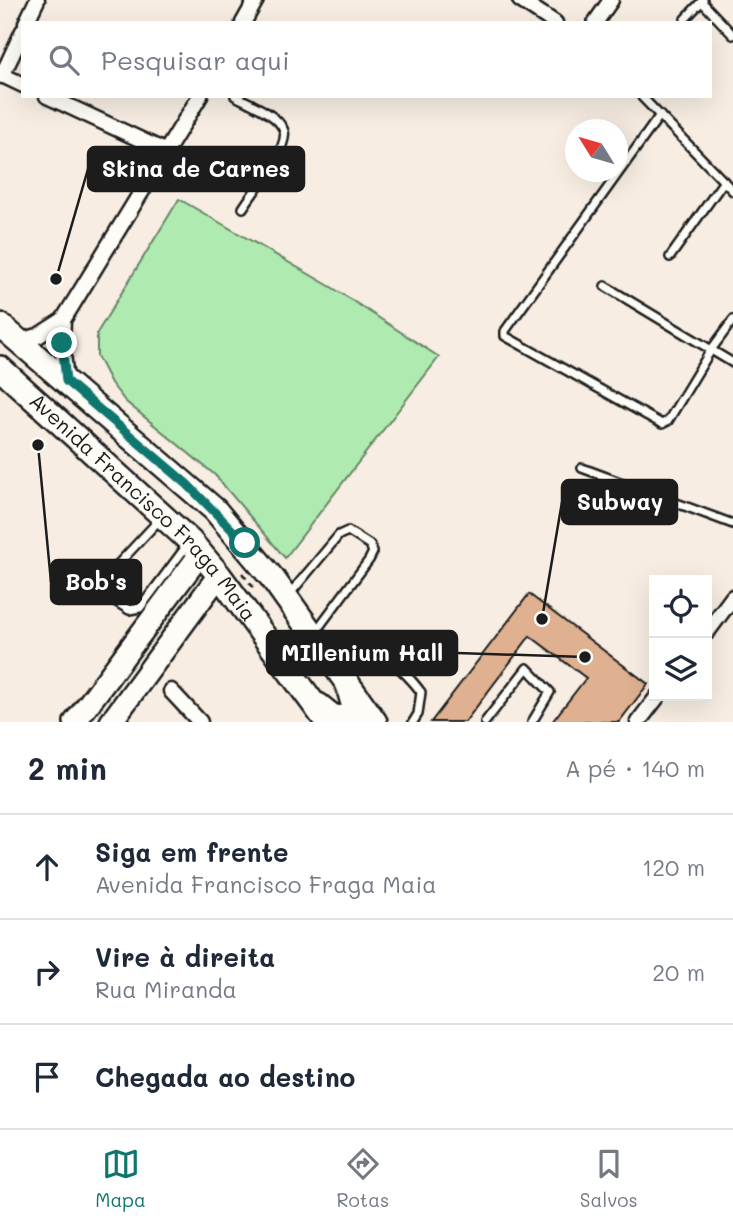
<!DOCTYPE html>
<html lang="pt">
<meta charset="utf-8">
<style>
body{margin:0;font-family:Mali,sans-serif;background:#f2f2f3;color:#1f2937}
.controls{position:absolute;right:21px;bottom:21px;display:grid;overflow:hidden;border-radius:0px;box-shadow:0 7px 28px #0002}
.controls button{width:63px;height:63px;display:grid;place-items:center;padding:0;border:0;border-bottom:2px solid #e0e1e3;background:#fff;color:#1f2937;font:35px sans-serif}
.compass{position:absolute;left:565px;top:119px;width:63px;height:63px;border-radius:50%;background:#fff;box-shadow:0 7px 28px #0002;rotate:307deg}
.stop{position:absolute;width:21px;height:21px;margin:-16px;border:5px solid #0f766e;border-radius:50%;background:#fff}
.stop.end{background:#0f766e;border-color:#fff;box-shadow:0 2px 7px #0008}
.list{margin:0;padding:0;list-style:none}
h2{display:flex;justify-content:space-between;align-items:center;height:91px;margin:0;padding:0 28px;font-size:30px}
h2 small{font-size:23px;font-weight:400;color:#747a83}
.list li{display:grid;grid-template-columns:46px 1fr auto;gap:21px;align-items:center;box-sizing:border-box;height:105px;padding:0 28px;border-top:2px solid #e0e1e3}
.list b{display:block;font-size:26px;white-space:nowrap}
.list p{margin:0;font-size:23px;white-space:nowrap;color:#747a83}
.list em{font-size:23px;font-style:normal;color:#747a83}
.icon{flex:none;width:38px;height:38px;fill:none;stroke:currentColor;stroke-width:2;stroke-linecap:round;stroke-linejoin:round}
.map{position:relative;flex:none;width:733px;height:722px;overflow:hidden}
.search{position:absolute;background:#fff;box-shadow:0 7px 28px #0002;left:21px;right:21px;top:21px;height:77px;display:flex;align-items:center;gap:18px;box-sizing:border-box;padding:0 24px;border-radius:0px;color:#747a83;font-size:26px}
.sheet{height:406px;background:#fff}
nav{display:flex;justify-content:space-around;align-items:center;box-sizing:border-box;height:98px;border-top:2px solid #e0e1e3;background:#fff;font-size:19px;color:#747a83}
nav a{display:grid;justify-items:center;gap:4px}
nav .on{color:#0f766e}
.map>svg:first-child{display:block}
</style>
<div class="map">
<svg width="733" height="722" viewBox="0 0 733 722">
<rect width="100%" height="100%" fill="#f7ede2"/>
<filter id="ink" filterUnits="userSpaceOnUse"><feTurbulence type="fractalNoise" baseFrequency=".0143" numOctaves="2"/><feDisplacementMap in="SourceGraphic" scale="14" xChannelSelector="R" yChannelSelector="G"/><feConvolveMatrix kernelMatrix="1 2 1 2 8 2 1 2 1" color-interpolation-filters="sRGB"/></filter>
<g filter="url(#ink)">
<path fill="#afebb0" stroke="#668466" stroke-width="2" d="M179,199l154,89 106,69 -154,201 -70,-83 -90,-74 -14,-18 -14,-27v-23z"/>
<path fill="#dfb190" stroke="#1c1c1c" stroke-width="2" d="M529,594l119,90 -29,38h-67l34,-44 -56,-42 -65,86h-34z"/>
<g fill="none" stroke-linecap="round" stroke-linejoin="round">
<g stroke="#1c1c1c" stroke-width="12">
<path id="lane" d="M702,2l31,33
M685,19l18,-19
M235,96c14,7 44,19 49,35 5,17 -31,61 -41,77
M642,97l91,94
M660,115l-155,216v5l157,88 6,-3 43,-71 22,-30
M670,257l54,-76
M605,286l128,77
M582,468l151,56
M161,518l-53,57 -3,11 2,10 22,14 11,-2 48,-64
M289,595l50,-60 9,-4 22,14 3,7 -4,8 -53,71
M335,662l26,-15c24,7 45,25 60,45l-3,22 -5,8
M485,722l42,-54 23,24 -18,30"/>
</g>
<g stroke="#1c1c1c" stroke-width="19">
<path id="street" d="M520,0l35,23
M26,23l11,-23
M243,23l13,-23
M595,23l16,-23
M0,74l23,11
M2,76l21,-45
M47,96l120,56
M63,320l-1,23 4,38
M18,341l20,-5 25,-16 137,-224
M707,632l26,-35
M171,691l29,31
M638,722l20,-26"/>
</g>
<g stroke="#1c1c1c" stroke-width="26">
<path id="secondary" d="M75,722l126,-169
M111,722l108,-147"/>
</g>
<g stroke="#1c1c1c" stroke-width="28">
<g id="primary">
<path d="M0,325l215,185 58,69 102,143"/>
<path id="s1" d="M0,368l190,173 29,34 108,147"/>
<path d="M318,705l15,12 17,1 4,-11 -6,-21"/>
</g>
</g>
<path stroke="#1c1c1c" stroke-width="2.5" stroke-dasharray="7 5" stroke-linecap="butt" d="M242,573l11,14"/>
<use href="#lane" stroke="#fdfcf7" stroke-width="7"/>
<use href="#street" stroke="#fdfcf7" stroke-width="14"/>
<use href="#secondary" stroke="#fdfcf7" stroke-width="21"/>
<use href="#primary" stroke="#fdfcf7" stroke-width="23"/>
</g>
</g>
<g fill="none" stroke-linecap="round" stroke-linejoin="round" filter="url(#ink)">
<path stroke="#0f766e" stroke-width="9" d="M62,343l4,38 121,103 58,59"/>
</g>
<g text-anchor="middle" stroke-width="5" stroke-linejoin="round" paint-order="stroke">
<g font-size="21" fill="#1c1c1c" stroke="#fdfcf7">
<text dy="7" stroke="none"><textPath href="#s1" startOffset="200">Avenida Francisco Fraga Maia</textPath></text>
</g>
</g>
<path fill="none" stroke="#1c1c1c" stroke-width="2.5" d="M56 279L88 169M542 619L562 502M38 445L51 582M585 657L457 653"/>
<g fill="#1c1c1c" stroke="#fdfcf7" stroke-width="2.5">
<circle cx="56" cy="279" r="7"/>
<circle cx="542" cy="619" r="7"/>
<circle cx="38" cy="445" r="7"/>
<circle cx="585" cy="657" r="7"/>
</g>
<g fill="#1c1c1c" stroke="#1c1c1c" stroke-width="2.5">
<rect x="88" y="147" width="216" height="44" rx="7"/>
<rect x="562" y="480" width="115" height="44" rx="7"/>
<rect x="51" y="560" width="90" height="44" rx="7"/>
<rect x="267" y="631" width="190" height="44" rx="7"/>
</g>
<g font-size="23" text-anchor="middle" font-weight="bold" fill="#fff">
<text x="196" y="177">Skina de Carnes</text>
<text x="620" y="510">Subway</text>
<text x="96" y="590">Bob's</text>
<text x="362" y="661">MIllenium Hall</text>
</g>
</svg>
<div class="controls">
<button><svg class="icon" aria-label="locate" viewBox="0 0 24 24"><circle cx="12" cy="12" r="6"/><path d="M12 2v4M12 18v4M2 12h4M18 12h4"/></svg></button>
<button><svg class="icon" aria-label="layers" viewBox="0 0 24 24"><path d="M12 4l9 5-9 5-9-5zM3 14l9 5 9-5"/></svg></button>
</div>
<svg class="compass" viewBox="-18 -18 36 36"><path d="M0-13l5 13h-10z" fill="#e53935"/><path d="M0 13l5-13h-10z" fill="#747a83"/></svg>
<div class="stop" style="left:245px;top:543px"></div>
<div class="stop end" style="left:62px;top:343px"></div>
<div class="search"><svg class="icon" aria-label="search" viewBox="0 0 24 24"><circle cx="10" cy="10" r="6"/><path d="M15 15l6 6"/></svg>Pesquisar aqui</div>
</div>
<section class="sheet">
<h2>2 min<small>A pé · 140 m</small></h2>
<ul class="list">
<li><svg class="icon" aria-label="ahead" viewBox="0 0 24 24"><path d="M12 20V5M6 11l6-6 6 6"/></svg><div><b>Siga em frente</b><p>Avenida Francisco Fraga Maia</p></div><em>120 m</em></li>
<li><svg class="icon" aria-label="right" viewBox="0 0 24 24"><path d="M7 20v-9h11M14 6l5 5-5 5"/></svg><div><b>Vire à direita</b><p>Rua Miranda</p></div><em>20 m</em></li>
<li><svg class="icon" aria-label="arrive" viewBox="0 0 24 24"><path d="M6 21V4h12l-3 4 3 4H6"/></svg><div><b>Chegada ao destino</b></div></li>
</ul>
</section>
<nav>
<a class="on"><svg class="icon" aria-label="map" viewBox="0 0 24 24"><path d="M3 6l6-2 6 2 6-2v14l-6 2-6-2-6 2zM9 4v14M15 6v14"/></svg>Mapa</a>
<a><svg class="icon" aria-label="directions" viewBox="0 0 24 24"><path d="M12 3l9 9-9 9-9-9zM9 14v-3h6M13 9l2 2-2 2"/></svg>Rotas</a>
<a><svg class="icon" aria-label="saved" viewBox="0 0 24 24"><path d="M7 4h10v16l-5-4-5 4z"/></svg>Salvos</a>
</nav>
